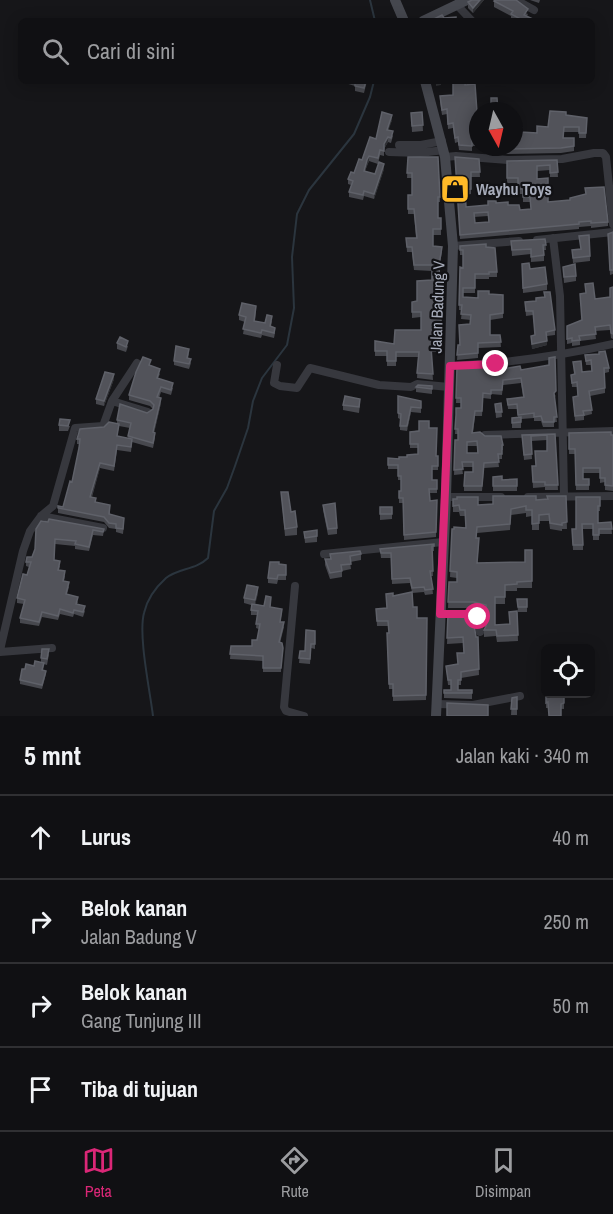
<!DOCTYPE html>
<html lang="id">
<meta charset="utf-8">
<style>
body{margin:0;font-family:"Archivo Narrow",sans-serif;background:#1e1e21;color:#f1f3f6}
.controls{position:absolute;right:18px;bottom:18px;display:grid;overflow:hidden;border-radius:9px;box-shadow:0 3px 15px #0003}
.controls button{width:54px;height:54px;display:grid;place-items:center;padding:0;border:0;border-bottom:2px solid #303033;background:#101013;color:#f1f3f6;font:30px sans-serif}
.compass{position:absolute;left:469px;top:102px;width:54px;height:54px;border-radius:50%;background:#101013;box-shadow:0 3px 15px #0003;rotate:172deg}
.stop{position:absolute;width:18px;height:18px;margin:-14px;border:4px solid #db2777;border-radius:50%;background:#fff}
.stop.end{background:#db2777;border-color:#fff;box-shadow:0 2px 6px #0008}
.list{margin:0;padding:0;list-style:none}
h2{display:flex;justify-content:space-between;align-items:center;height:78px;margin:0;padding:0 24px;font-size:26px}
h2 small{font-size:20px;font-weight:400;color:#9c9da0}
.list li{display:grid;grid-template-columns:39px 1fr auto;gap:18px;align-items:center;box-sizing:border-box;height:84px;padding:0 24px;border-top:2px solid #303033}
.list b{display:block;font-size:22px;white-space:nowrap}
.list p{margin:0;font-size:20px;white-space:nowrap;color:#9c9da0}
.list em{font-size:20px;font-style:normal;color:#9c9da0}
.icon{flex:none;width:33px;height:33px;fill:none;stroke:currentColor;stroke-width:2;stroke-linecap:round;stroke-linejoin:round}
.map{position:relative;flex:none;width:613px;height:716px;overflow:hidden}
.search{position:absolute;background:#101013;box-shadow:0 3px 15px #0003;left:18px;right:18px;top:18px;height:66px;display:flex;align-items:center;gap:15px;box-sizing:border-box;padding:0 21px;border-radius:9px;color:#9c9da0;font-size:22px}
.sheet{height:414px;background:#101013}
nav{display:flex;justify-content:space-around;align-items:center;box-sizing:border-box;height:84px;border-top:2px solid #303033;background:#101013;font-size:16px;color:#9c9da0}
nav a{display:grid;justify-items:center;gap:3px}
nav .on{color:#db2777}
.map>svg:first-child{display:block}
</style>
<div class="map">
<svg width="613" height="716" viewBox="0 0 613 716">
<rect width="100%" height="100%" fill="#161619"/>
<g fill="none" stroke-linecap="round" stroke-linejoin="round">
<path stroke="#2b353e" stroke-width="2" d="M370,0l5,21
M153,716c-3,-25 -15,-81 -9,-103 3,-14 11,-25 22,-35 12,-10 30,-8 42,-20l6,-47 13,-23 8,-22 13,-38 5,-27 9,-23 25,-33 7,-37 -2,-51 5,-43 12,-24 45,-56 16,-37 4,-16"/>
<path stroke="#37383e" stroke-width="8" d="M516,0l18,10
M457,5l15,16
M399,145h22l21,-4
M389,152l31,1 24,-3
M445,157l11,-1 52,4 54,-1 32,-6h9l3,4 7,67
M553,238l7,58 4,200
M537,240l76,-8
M453,246l66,-5
M277,365l-3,18 6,3 17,2 13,-20 69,17 32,2 6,-3 32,3
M450,366c57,-3 107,-9 163,-22
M112,401l36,11
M485,435l128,-4
M446,497h55
M528,497l85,-1
M41,516l62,12
M324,554l119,-12
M295,586l-11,121 2,4 18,5
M440,614h34l4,3 2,15
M0,650l23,-99 7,-20 11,-15 12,-10 22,-78 28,-2 9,-25 25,-38
M0,652l52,-4
M437,704l36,1 47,-9"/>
<path stroke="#45474e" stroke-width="10" d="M395,0l9,21
M423,21l44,-21
M425,81l20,76 8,89 -7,251 -10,219"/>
</g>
<path fill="#47484e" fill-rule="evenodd" d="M472,0h12l-11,13 -5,-5v-6z
M530,0h10l-1,3z
M494,1l34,13 -1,2 8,5h-21l-3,-1v-4l-17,-9z
M345,81h22l-3,12 -9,-2v-5l-10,-3z
M465,85l12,27h1v34h-6v5l-13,-1 -1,-8 -3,1 -2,-15 -5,1 -1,-15 -5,1 -2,-14v-5l13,-1z
M422,112l1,19 -11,1 -1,-19z
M566,115l21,3 -1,20h-7v-6h-15v6h10v13l-13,2 -53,1 -22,-2v-5h28l7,-15 16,1z
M392,120l-4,10 5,6 -2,7 -3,-1 -4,7v7l-4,-1 -2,9 -9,-3 -4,10 10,3 9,-5 -10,30 -10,-3 -1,4 -14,-3v-5l2,-7 -3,-1v-5l6,-6 22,-34z
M408,157l32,40v5h-2v16h3v17h-8v11l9,6 -3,17 3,83h-11l2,28 -16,-2 1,-21h-22v9h-9v-10h-12v-15l19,3 27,-14v-13l-9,1v-16l5,-1 15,-21v-9l-18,-1 -2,-18h-5l-1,-14h10l-2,-24h-6v-5l4,-14v-17h-5z
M455,157l24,2 1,18h-9v17l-6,1 1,12 22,-2 8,-2 12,2 12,5 11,-1 -1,-7h-7v-8h-5v-11h-11v-22l50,-1 1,17h-8v-7l-13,1v8l11,23 60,20v4l-17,2v-2l-12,1v2l-119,10zM488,216v6l-13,1 -1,-6z
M613,232v42l-3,1 -2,-37z
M579,236l11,20v5l-17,2 -1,-13 9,-1z
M545,239l1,11h-2v11l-13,1v-8l-19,2 -1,-15z
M460,246l26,1 11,25v5h-8v2h-14v14h-12v4l15,1 11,-4 14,1v23l-13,2v15h10l1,12 -23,1v10l-21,2 1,-15h1l11,-21 1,-4 -10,-1 1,-9h-3l1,-43 3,1v-13h-3z
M522,264l8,5 17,15v6l-24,3z
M563,267l13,9v5l-12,2z
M585,284l10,15 15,-2 3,-10v52l-2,-1 -1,-8 -15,1 1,8 -16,2v4l-8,1v-3l-5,1v-18l15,-6 -2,-26 6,-1z
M544,292l11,38v5l-8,1v9l-15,4 -1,-13 4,-1 -2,-20 -7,1 -1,-14 11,-1 9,-4z
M256,311l-1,10 10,2 7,-2 -1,5 4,7 -1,5 -12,-3 -1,3 -18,-4 2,-12 -6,-2v-5z
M117,343l11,3 -2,6 -9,-3z
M189,353l-1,5 3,5 -2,6 -15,-4v-4z
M585,355l24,13v4l-4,1v20l-15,3 2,18 -8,2v4l-9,1 -2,-24 5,-1 -1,-9h-5l-1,-12 3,-1 -1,-12 9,10 9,-1v-6h-5z
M151,366l9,8 -2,4 15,10 -2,7 -10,-3 -2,6 2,5 -7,30 1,5 -2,10 -21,-6 -1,10 -14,-2 -3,21 -14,-3 -8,29 4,5 14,8v4l14,9 -1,11 -7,-2v-3l-7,-1 -5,-6 -46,-9v-7l5,1 9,-25 7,-34v-4h-2v-5l27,-12 13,-3v-4l30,-7 6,-4 -3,-3 -21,-6v-5zM119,426l11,2 -2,10 -11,-1z
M457,367l64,3 35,26 -2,1 3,25h-3v5h-11l-2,-6h-7v-3l-13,1v9h-9v-10l6,-1 -1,-8h-9l-1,-10 16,-2 -2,-14 -18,2 -1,10 -11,-1v5l-8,-1 -1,18h-7l-2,17 12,3 18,9v5h-1v9h-4l1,8 -15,1 -2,23h-18v-5l9,-14v-5h-11l1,7 -9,1 1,-35h3v-6h-3l1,-19 5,-7v-5h-5zM467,446h10v7h-10z
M114,379l-10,27 -8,-2v-5z
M432,386v8l-16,-2v-5z
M398,396l23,5v12l-10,-1 -4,19 -7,-1v-11l-2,-1z
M501,403l1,14 -6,1 -1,-14z
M360,404l-1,9 -16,-3v-5z
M59,425l11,1 -2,5h-9z
M429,428l7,28h2v14h-6v10h5v13h-8l1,8 7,-1 -1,37 -32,3 -1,-37h-4v-12h2v-11h-3v-11h-10v-11l11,1 19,-5v-6h-8v-16z
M569,433l44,2v56l-8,-1v-8l-5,1v-10h-17v6h6v11h-13l-1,-36h-6z
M555,434l3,56h-13v-3l-12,1 -1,-22h4l11,-15v-11l-16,1 1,18 -8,1 -2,-25z
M493,477l9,3 15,-1v12h-24z
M281,492l10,20 6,15v8l-12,1z
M566,496l1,33h-5v2l-12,-2 -1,-8h-10v9h-7v-14l-6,1v-4l-15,2 -1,15 -33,3 -1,5 3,7 -2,18 48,-1 7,-12v38h-15v3h-12v13h-10v21l14,-1 8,-13 1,30 -21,1 -1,-6 -12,1v-7l2,-4v-14l-12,-4h-26l1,-26h8v-4l-7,-1 2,-48 14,-1 -1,-12h-5l-1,-4h-6v-13l25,6 70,-6z
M600,497v14h-2v12l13,-1 1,12h-13v6h-6v-11h-10v21h-10l-1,-21h4z
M323,505l14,23v6l-9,1 -5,-25z
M380,507l12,7v5l-12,1z
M36,529h68l-1,7 -10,-1 -4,16 -14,-2v-3l-20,-2 -1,16 6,6 -1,4 6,6 -1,5 5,6 -2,7 11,8 -1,2 8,7 -2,6 -9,-3 -1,3 -13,-3 -2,6 -16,-3 -3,9 -19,-3v-5l4,-14 -7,-1v-5l10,-23 2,-8 -3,-1v-4l6,-5 3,-8z
M304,532l13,4v6l-12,1z
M434,544v7h-2l1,25h-2l2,18 -8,1 -1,-3 -12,1 1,14 4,11h10l-1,82 -33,1v-12h-4l-2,-51 2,-5 -1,-7h-11l-1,-17h11l6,-13 19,-4 -2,-9 -18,1 -1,-26h-10l-1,-9z
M330,554h31v6l-11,2 1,7 -9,2v6l-12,2 -5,-14v-6h5z
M279,564l7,1v15h-8l-1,4 -9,-1v-5z
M258,593l-3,11 9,2 7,-5 -1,6 12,6 -2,9 4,5 -4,16h2l-1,29h-18v-11l-33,-2 1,-13h21l5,-6 2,-11 -3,-1 1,-13h-6v-10l-7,-2v-5z
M517,599h10v13h-9z
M448,614l21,4 7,19h2l1,38 -18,3v7h-3v5h14v9l-28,-1v-8h7v-5h-3l-2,-19 11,-2 7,-11 -1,-10 -16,1z
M315,631v18l-4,-1 -1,16 -11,-1 1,-12h5z
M49,654l-2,11 -3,-1 -1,6 3,4 -4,15 -22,-5v-4l5,-11 16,-6v-5z
M564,695v14l-18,-1v-12z
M517,697v18h-6l1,-17z"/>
<path fill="#2f3034" d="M480,0h4l-11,13v-5z
M436,81h5v4l-5,1z
M392,115v5l-5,15v-5z
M388,137v5l-4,7v-5z
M369,156v5l-2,4 -3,11v-5l3,-11z
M384,164v5l-10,30v-5z
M547,341v4l-15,4v-5z
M114,374v5l-10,27v-5z
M161,398v5l-8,35v-6z
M411,407v5l-4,19v-5z
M100,463v5l-10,33v-4z
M258,587v6l-3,13v-6z"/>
<path fill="#52535a" stroke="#5f6169" stroke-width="1.5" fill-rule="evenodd" d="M472,0h8l-7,8 -5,-6z
M495,0h21l12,9 -4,6 11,5 -11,1 -13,-7 2,-3 -19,-10z
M442,15l2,3 12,-1v4h-26z
M355,81h11l-2,7 -9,-2z
M453,81h12v4l10,-1 2,28h1v29h-6v5l-13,-1 -1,-8 -3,1 -2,-15 -5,1 -1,-15 -5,1 -2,-14 13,-1z
M491,98h6l1,13h-7z
M550,111l16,1v3l21,3 -1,15h-7v-6h-15l-1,11h11v8l-13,2 -53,1 -22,-2h28v-12h1v-7h7l-1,4 16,1v-7l11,1z
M382,112l10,3 -5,15 6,1 -2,7 -3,-1 -4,7v7l-4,-1 -2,8 -9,-2 -2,4 -3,11 11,3 4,-12 5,2 -10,30 -10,-3 -1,4 -14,-3 4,-11 -5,-2 3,-7 3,1 5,-14 3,1 8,-23 6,2z
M422,112l1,13 -11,1 -1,-13z
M408,157h30l2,40h-2v21h3v11h-8v17l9,1 -3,18 3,82h-11l2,27 -16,-1 2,-21h-23v9h-9v-10h-12v-10l19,3 1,-14h26v-18h-9v-10l5,-1v-20l15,-1v-15h-18l-2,-18h-5l-1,-9h11l-3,-29h-6v-14h4v-22h-5z
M455,157l24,2 1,13h-9v17l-6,1 1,17 22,-2v-4h8v2l12,-1v3h11l1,5 11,-1 -1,-12h-7v-8h-5v-11h-11v-17l50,-1 1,12 -8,1v-8l-13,1v13l11,-1v24l22,-2v-2l16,-4 -1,-6 19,-1 4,35 -17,1v-2l-12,1v2l-119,11zM488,212l1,10 -14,1 -1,-10z
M613,232v38h-3l-2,-36z
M589,235l1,21 -17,2 -1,-8 9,-1 -2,-13z
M545,239l1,6h-3l1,10 -13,2v-8l-19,1 -1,-9z
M486,244v3l9,1 2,24h-8v2h-14v14h-12v9l15,1v-7h11v3l14,1v18l-13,2v20h10l1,7 -23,1v10l-21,2 1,-10h2l-1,-20 11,-1 1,-9 -10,-1 1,-9h-3l1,-38 3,1v-18h-3v-4z
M529,263l1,6 15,-2 2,17 -24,4 -1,-24z
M575,264l1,12 -12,1 -1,-10z
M593,283l2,16 15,-2v-9l3,-1v47l-2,-1 -1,-8 -15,2 1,7 -17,2 1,4 -8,1v-3l-5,1v-13l15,-6 -2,-26 6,-1 -1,-9z
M544,292h6l5,38 -9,2 1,9 -15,3 -1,-8 4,-1 -2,-24h-7l-1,-9 11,-1v-3l9,-1z
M242,303l14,3 -2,15 11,2 2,-8 5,1 -2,10 5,2 -1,5 -12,-3 -1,3 -18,-4 3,-12 -7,-2z
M120,337l8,4 -2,6 -9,-4z
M176,346l13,3 -2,9 4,1 -2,5 -15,-3z
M605,351l4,17h-5l1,20 -16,3 3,19 -9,1 1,4 -9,1 -2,-19 5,-1 -1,-14 -5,1 -1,-8 4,-1 -2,-12 8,-1 1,11 10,-1 -1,-11 -5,1 -1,-6 14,-1v-2z
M143,357l8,3 -2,5 11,4 -3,9 16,5 -2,7 -10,-3 -4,10 4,1 -8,34 2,1 -2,10 -25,-7 3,-13 -14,-3 3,-16 27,9 6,-4 1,-4 -4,-4 -21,-6 7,-23z
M555,357l1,34 -2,2 3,24h-3v5h-11l-2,-6 -7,1v-4l-16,2 -1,-11 -9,1 -1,-6 17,-2 -3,-19 -18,2 -1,10h-11v4l-8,-1 -1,18h-7l-3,22 8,-1 5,4h16l2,9h-1v9h-4l1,8 -15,1 -2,23h-18l1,-14h8v-10h-11l1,7 -9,1 1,-30h3v-11h-3l1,-14v-7h5v-10h-5l1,-31h35l11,2 17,-3 1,4 28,-5v-7zM477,441l1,12h-11v-11z
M105,372l9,2 -10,27 -8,-2z
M418,385l14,1v3l-16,-2z
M345,396l15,3 -1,8 -16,-2z
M398,396l23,5v7l-10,-1 -4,19h-7l1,-12 -3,-1z
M501,403l1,9h-6l-1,-8z
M521,417v5l-9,1v-5z
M60,419l10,1 -2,6 -9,-1z
M419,421h10v7h8l-1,28h2v10h-6v14h5v9h-8l1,12 7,-1 -1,32 -32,3 -1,-37h-4v-7h2v-15h-3v-11h-10v-7l11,1v-2h8v-2l11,-1v-10h-8v-12l9,-1z
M109,422l10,2 -2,12 15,3 -1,8 -14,-2 -3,21 -14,-3 -10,34 6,1 -1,4 15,3 -1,9 15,4 -1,11 -7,-1v-4l-7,-1 -5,-6 -46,-9v-2l5,1 7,-26 2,1 7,-34 1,-9h-3l3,-10 24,-2z
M611,432v3h2v51l-8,-1v-7h-5v-10h-17v11h6v6h-13l-1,-36h-6v-16z
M555,434l3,51h-13v-3h-12l-1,-16h4l-1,-15h12v-16l-16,1 1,18 -8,1 -2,-20z
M502,476v4l15,-1v7h-24v-9z
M281,492h7l3,20 4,-1 2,16 -12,2z
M493,496h43v4l12,-1 -1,-3h19l1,26 -5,1v2l-12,-2 -1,-9 -10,1v8l-7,1v-14h-6v-4l-15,3 -1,15 -33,3 -1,11h3l-2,25 48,-1v-12h7v31l-15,1v2l-12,1v12h-10v28l15,-1 -1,-12 8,-1 1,24 -21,1 -1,-6h-12l2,-4v-21l-12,-3h-26l1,-20h8v-10l-7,-1 2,-42h2v-2l12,1 -1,-18h-5l-1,-5 -6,1v-7h4v-2h21v8l15,-1z
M576,497h24v9h-2v17l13,-1 1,7h-13v6h-6v-11h-11l1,21h-10l-1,-16h4z
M335,503l2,25 -9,1 -5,-24z
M380,507h12v7h-12z
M49,519l55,10 -1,3 -10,-2 -4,17 -14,-3 1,-3 -21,-2 -1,21 6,1 -2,9 7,1 -2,10 6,1 -3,12 12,3 -2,7 9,2 -2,6 -9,-2 -1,3 -13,-4 -2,7 -16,-4 -3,10 -19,-4 5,-18 -8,-2 6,-24 4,1 4,-13h-5l1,-5h5l3,-8 1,-20 5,-8 7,1z
M317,530v6l-12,2 -1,-6z
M434,544v2h-2l1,25h-3l3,18 -8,1 -1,-3 -12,1 -2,-10 -18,1 -1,-26h-10l-1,-4z
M360,551l1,3 -11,2 1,8 -10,1 1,6 -12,2 -5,-14h6l-1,-5z
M270,562h9v2l7,1v10h-8l-1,4 -9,-1z
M247,585l11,2 -3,13 -11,-2z
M412,592l1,15h4v11h10l-1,77 -33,1v-12h-4l-2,-51h2l-1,-12h-11l-1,-12 11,-1 -1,-14 7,-1v3z
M266,596l5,1 -1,10 12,2 -2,13h4l-5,20 3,1 1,5 -2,20h-18v-12l-33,-2 1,-8h21v-6h5l3,-16h-4l2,-13 -7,-1 1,-6 12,2z
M517,599h10v8h-9z
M448,614h21v4h4l3,19h2l1,32 -18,3v8h-3v10h14v3h-28v-3h7v-10h-3l-2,-14 12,-2 -1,-11h7l-1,-16 -16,1z
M306,630l9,1v13h-4l-1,15 -11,-1 1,-7h5z
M42,649h7l-2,10 -6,-1z
M35,661l9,2 -2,7 4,1 -4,14 -22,-5 2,-11h3l1,-5 8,2z
M564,695v8l-3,1v12h-12l-1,-14 -2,1v-7z
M517,697v12h-6l1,-11z
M447,703l41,2v11h-41z"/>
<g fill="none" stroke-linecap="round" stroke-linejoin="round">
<path stroke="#db2777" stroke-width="8" d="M478,617l-4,-3h-34l10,-248 46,-2"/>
</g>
<defs>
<g id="shop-square" transform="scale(1.5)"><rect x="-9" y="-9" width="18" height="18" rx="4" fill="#ffba28" stroke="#111114"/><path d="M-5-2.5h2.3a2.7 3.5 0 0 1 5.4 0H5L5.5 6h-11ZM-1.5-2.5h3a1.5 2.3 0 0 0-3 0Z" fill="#111"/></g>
</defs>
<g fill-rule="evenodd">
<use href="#shop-square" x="455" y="189"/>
</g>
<g text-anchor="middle" stroke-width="4.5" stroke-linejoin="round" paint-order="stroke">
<g font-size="16" font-weight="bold" fill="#a7acba" stroke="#111114" text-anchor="start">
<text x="476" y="195">Wayhu Toys</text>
</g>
<g font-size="16" fill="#a7acba" stroke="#111114">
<text transform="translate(437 307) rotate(-88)" y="6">Jalan Badung V</text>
</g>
</g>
</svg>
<div class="controls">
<button><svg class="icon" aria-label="locate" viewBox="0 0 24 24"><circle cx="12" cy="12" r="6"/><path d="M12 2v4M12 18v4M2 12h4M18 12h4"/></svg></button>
</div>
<svg class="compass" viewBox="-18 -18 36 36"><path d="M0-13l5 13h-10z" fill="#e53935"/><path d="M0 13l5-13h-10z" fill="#9c9da0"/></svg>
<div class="stop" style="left:478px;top:617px"></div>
<div class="stop end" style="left:496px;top:364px"></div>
<div class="search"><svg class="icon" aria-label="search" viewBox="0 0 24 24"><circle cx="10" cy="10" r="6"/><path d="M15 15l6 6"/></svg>Cari di sini</div>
</div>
<section class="sheet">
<h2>5 mnt<small>Jalan kaki · 340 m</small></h2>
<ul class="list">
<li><svg class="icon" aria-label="ahead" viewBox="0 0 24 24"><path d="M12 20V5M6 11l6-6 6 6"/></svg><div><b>Lurus</b></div><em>40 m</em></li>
<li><svg class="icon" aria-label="right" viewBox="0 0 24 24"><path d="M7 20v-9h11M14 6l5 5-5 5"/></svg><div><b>Belok kanan</b><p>Jalan Badung V</p></div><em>250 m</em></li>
<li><svg class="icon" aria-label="right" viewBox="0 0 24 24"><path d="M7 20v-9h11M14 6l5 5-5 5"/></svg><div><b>Belok kanan</b><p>Gang Tunjung III</p></div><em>50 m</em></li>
<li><svg class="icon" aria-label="arrive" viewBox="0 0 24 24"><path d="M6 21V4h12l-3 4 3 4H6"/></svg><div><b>Tiba di tujuan</b></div></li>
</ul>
</section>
<nav>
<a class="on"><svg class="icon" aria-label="map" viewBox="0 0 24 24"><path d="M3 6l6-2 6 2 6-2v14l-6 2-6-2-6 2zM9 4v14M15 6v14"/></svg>Peta</a>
<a><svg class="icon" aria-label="directions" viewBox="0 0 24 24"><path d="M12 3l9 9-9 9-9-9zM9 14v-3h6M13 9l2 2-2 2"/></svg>Rute</a>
<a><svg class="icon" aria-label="saved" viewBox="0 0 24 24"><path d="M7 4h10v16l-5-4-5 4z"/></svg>Disimpan</a>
</nav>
